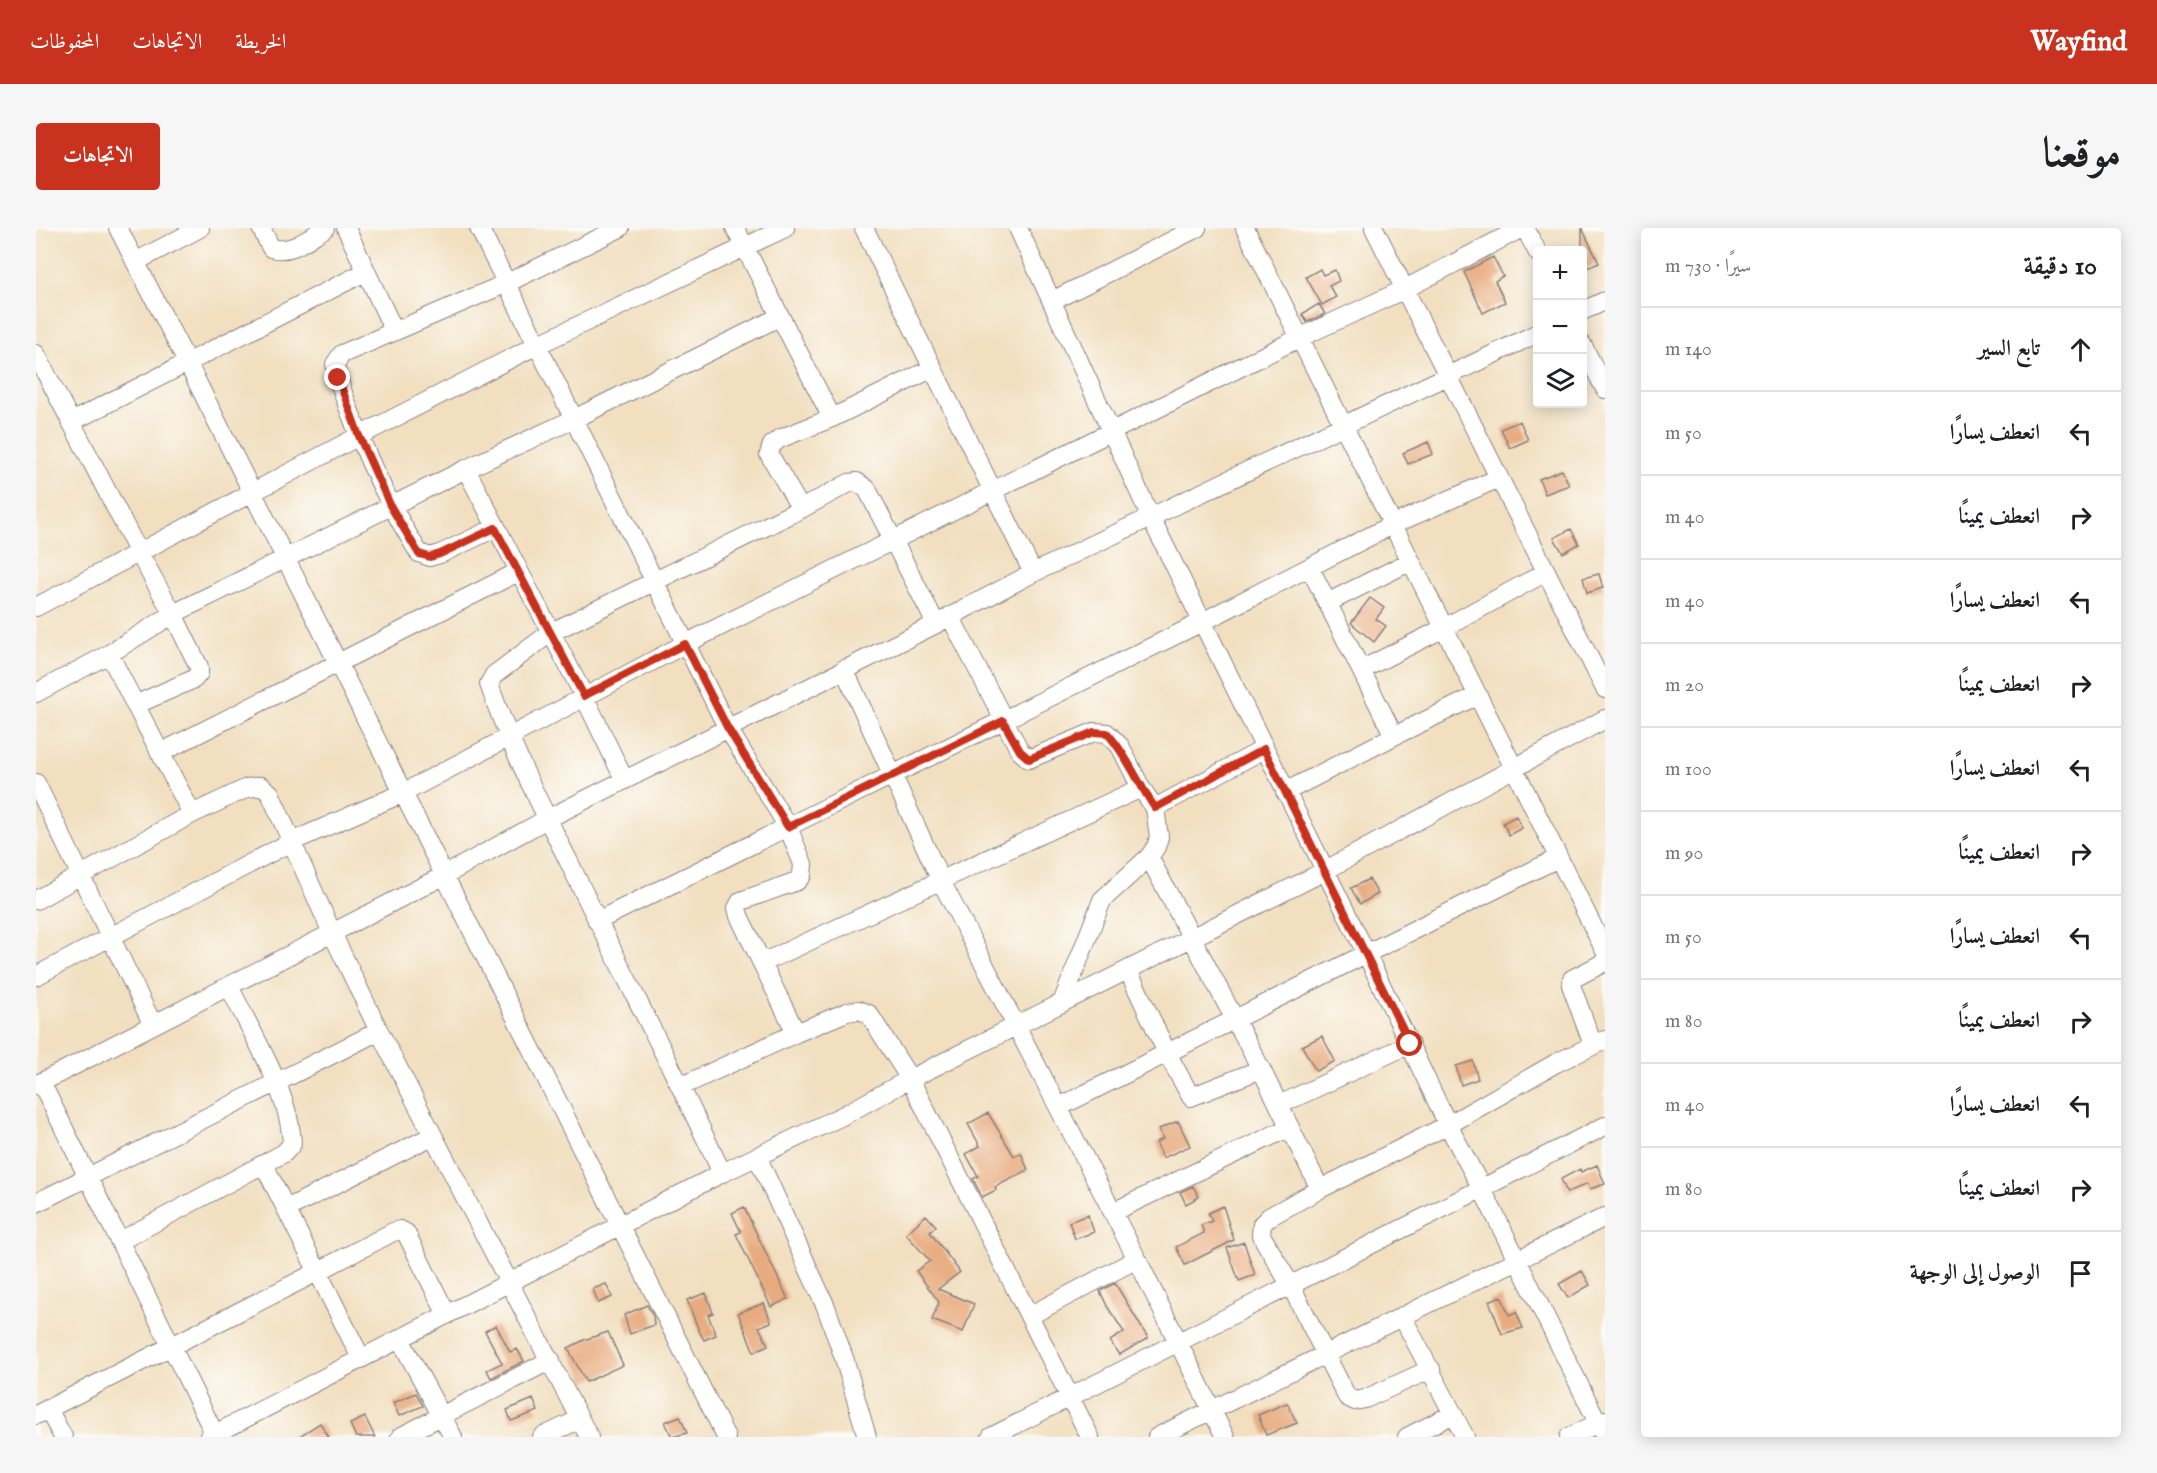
<!DOCTYPE html>
<html lang="ar">
<meta charset="utf-8">
<style>
body{margin:0;font-family:"IM FELL English",Amiri,serif;background:#f6f6f6;color:#202124;direction:rtl}
.controls{position:absolute;right:18px;top:18px;display:grid;overflow:hidden;border-radius:6px;box-shadow:0 3px 15px #0003}
.controls button{width:54px;height:54px;display:grid;place-items:center;padding:0;border:0;border-bottom:2px solid #e0e0e0;background:#fff;color:#202124;font:30px sans-serif}
.stop{position:absolute;width:18px;height:18px;margin:-14px;border:4px solid #c8321e;border-radius:50%;background:#fff}
.stop.end{background:#c8321e;border-color:#fff;box-shadow:0 2px 6px #0008}
.list{margin:0;padding:0;list-style:none}
h2{display:flex;justify-content:space-between;align-items:center;height:78px;margin:0;padding:0 24px;font-size:26px}
h2 small{font-size:20px;font-weight:400;color:#757577}
.list li{display:grid;grid-template-columns:39px 1fr auto;gap:18px;align-items:center;box-sizing:border-box;height:84px;padding:0 24px;border-top:2px solid #e0e0e0}
.list b{display:block;font-size:22px;white-space:nowrap}
.list em{font-size:20px;font-style:normal;color:#757577}
.icon{flex:none;width:33px;height:33px;fill:none;stroke:currentColor;stroke-width:2;stroke-linecap:round;stroke-linejoin:round}
.map{position:relative;flex:none;width:1569px;height:1209px;overflow:hidden;direction:ltr;border-radius:6px}
header{display:flex;align-items:center;gap:36px;box-sizing:border-box;height:84px;padding:0 30px;background:#c8321e;color:#fff}
header strong{font-size:28px}
nav{display:flex;gap:33px;margin-inline-start:auto;font-size:21px}
.intro{display:flex;align-items:center;justify-content:space-between;box-sizing:border-box;height:144px;padding:0 36px}
h1{margin:0;font-size:42px}
.button{padding:15px 27px;border-radius:6px;background:#c8321e;color:#fff;font-size:21px;font-weight:700}
main{display:flex;gap:36px;padding:0 36px}
aside{flex:1;background:#fff;border-radius:6px;box-shadow:0 3px 15px #0003}
.map>svg:first-child{display:block}
</style>
<header>
<strong>Wayfind</strong>
<nav><a>الخريطة</a><a>الاتجاهات</a><a>المحفوظات</a></nav>
</header>
<div class="intro"><h1>موقعنا</h1><a class="button">الاتجاهات</a></div>
<main>
<aside>
<h2>10 دقيقة<small>سيرًا · 730 m</small></h2>
<ul class="list">
<li><svg class="icon" aria-label="ahead" viewBox="0 0 24 24"><path d="M12 20V5M6 11l6-6 6 6"/></svg><div><b>تابع السير</b></div><em>140 m</em></li>
<li><svg class="icon" aria-label="left" viewBox="0 0 24 24"><path d="M17 20v-9H6M10 6l-5 5 5 5"/></svg><div><b>انعطف يسارًا</b></div><em>50 m</em></li>
<li><svg class="icon" aria-label="right" viewBox="0 0 24 24"><path d="M7 20v-9h11M14 6l5 5-5 5"/></svg><div><b>انعطف يمينًا</b></div><em>40 m</em></li>
<li><svg class="icon" aria-label="left" viewBox="0 0 24 24"><path d="M17 20v-9H6M10 6l-5 5 5 5"/></svg><div><b>انعطف يسارًا</b></div><em>40 m</em></li>
<li><svg class="icon" aria-label="right" viewBox="0 0 24 24"><path d="M7 20v-9h11M14 6l5 5-5 5"/></svg><div><b>انعطف يمينًا</b></div><em>20 m</em></li>
<li><svg class="icon" aria-label="left" viewBox="0 0 24 24"><path d="M17 20v-9H6M10 6l-5 5 5 5"/></svg><div><b>انعطف يسارًا</b></div><em>100 m</em></li>
<li><svg class="icon" aria-label="right" viewBox="0 0 24 24"><path d="M7 20v-9h11M14 6l5 5-5 5"/></svg><div><b>انعطف يمينًا</b></div><em>90 m</em></li>
<li><svg class="icon" aria-label="left" viewBox="0 0 24 24"><path d="M17 20v-9H6M10 6l-5 5 5 5"/></svg><div><b>انعطف يسارًا</b></div><em>50 m</em></li>
<li><svg class="icon" aria-label="right" viewBox="0 0 24 24"><path d="M7 20v-9h11M14 6l5 5-5 5"/></svg><div><b>انعطف يمينًا</b></div><em>80 m</em></li>
<li><svg class="icon" aria-label="left" viewBox="0 0 24 24"><path d="M17 20v-9H6M10 6l-5 5 5 5"/></svg><div><b>انعطف يسارًا</b></div><em>40 m</em></li>
<li><svg class="icon" aria-label="right" viewBox="0 0 24 24"><path d="M7 20v-9h11M14 6l5 5-5 5"/></svg><div><b>انعطف يمينًا</b></div><em>80 m</em></li>
<li><svg class="icon" aria-label="arrive" viewBox="0 0 24 24"><path d="M6 21V4h12l-3 4 3 4H6"/></svg><div><b>الوصول إلى الوجهة</b></div></li>
</ul>
</aside>
<div class="map">
<svg width="1569" height="1209" viewBox="0 0 1569 1209">
<rect width="100%" height="100%" fill="#fdfcf7"/>
<filter id="ink" filterUnits="userSpaceOnUse"><feTurbulence type="fractalNoise" baseFrequency=".0167" numOctaves="2"/><feDisplacementMap in="SourceGraphic" scale="12" xChannelSelector="R" yChannelSelector="G"/><feConvolveMatrix kernelMatrix="1 2 1 2 8 2 1 2 1" color-interpolation-filters="sRGB"/></filter>
<filter id="wash" filterUnits="userSpaceOnUse"><feTurbulence type="fractalNoise" baseFrequency=".008" numOctaves="4" result="noise"/><feDisplacementMap in="SourceGraphic" scale="24" xChannelSelector="R" yChannelSelector="G"/><feGaussianBlur stdDeviation="1.35" result="paint"/><feColorMatrix in="noise" values="0 0 0 0 0 0 0 0 0 0 0 0 0 0 0 0 0 1.4 0 .05"/><feComposite in="paint" operator="in"/></filter>
<g filter="url(#wash)">
<rect width="100%" height="100%" fill="#f1dfc0"/>
<g id="blocks">
<path fill="#e8ab7f" d="M1546,0l17,35 -17,7z
M1457,29l10,19 -8,5 10,21 -22,11 -19,-41z
M1284,41l3,6 12,-5 4,11 -10,5 7,11 -14,8 -16,-28z
M1283,76l6,10 -18,8 -5,-8z
M1484,193l8,19 -18,8 -9,-19z
M1392,214l5,12 -25,10 -5,-11z
M1526,242l7,15 -24,9 -6,-15z
M1535,301l8,15 -16,9 -9,-15z
M1563,346l4,14 -16,5 -4,-15z
M1334,370l14,10 -8,11 10,7 -12,16 -23,-19z
M1480,588l6,12 -13,7 -6,-12z
M1333,651l9,15 -18,10 -9,-16z
M1286,808l13,25 -19,10 -14,-25z
M1437,833l5,18 -17,6 -5,-19z
M952,885l26,43 7,-3 7,17 -33,17 1,3 -14,7 -9,-18 5,-3 -12,-22 14,-8 -12,-22z
M1142,893l12,25 -27,12 -7,-16 7,-3 -4,-10z
M1561,937l8,19 -15,5 -2,-6 -21,10 -6,-14 19,-10 1,3z
M1157,958l6,11 -13,7 -6,-12z
M1187,978l11,34 -49,25 -9,-18 28,-14 -3,-8 11,-4 -4,-8z
M708,979l44,92 -17,8 -35,-73 5,-2 -9,-19z
M890,987l10,11 -6,6 30,40 -22,17 36,15 -11,28 -31,-12 7,-18 -23,-31 14,-10 -24,-27z
M1052,987l6,17 -19,7 -6,-17z
M1208,1014l11,33 -16,6 -12,-33z
M1546,1043l8,14 -22,13 -9,-14z
M1079,1055l33,55 -29,17 -9,-14 14,-9 -17,-26 -7,-15z
M570,1056l6,13 -14,6 -5,-14z
M670,1065l7,20 -5,2 8,20 -12,5 -5,-9 -12,-31z
M1465,1068l8,19 7,-3 7,16 -21,6 -13,-33z
M728,1075l7,19 -12,5 9,18 -14,7 -16,-39z
M611,1077l6,11 1,9 -24,9 -6,-19z
M460,1097l14,27 7,-3 7,12 -33,17 -4,-8 15,-7 -17,-32z
M572,1104l15,33 -37,17 -18,-34 16,-8z
M380,1165l7,13 -24,10 -6,-13z
M497,1171l5,12 -27,10 -4,-11z
M1251,1175l10,20 -31,12 -8,-20z
M644,1188l7,17 -15,4 -7,-15z
M329,1189l10,20h-19l-6,-13z
M284,1195l9,14h-31z"/>
</g>
</g>
<g filter="url(#ink)">
<use href="#blocks" fill-opacity="0" stroke="#8a807e" stroke-width="1.5"/>
<g fill="none" stroke-linecap="round" stroke-linejoin="round">
<g stroke="#8a807e" stroke-width="20">
<path id="minor" d="M82,0l69,134 539,1075
M225,0l10,20c21,6 36,-9 54,-20
M310,0l48,103
M443,0l248,499 61,100 15,37 -1,11 -5,6 -56,20 -4,7 2,8 57,117
M699,0l97,190
M828,0l169,345
M982,0l133,290 215,435 82,172 34,64 123,248
M1209,0l360,723
M1338,0l231,461
M1489,0l13,25
M99,34l65,-34
M1016,73l145,-73
M1546,83l23,-10
M1546,116l23,45
M0,126l103,199 34,61 26,53v6l-5,6 -59,26
M35,194l294,-150
M430,241l118,227 40,83
M765,281l-32,-55 3,-9 7,-6 53,-21 101,-50
M459,300l-55,26 -10,3 -11,-4c-28,-45 -51,-91 -69,-141 -6,-16 -12,-31 -15,-48l7,-10 165,-71 113,-55
M1274,340l84,168 84,-41
M1291,375l84,-42
M0,379l323,-171 178,-91 248,-117
M914,388l70,135 9,8 65,-27 13,1 13,13 21,42 14,20 4,29 -3,10 -7,10 -47,43 -40,103
M73,426l83,160
M808,441l97,212 196,378 88,178
M1325,442l83,-42 102,-56
M0,465l73,-39 64,-40 293,-145 108,-50 205,-102
M124,525l358,-181
M0,555l117,242
M1249,564l109,-56
M1119,580l109,-59
M1113,629l112,212 59,120
M0,672l156,-86 55,-26 14,-2 9,7 62,140 47,98 210,406
M561,693l605,-299 190,-97 107,-47
M726,735l379,-175
M1092,742l39,83 24,44 70,-28
M0,748l255,-134 112,-49 282,-149 614,-306 106,-49 117,-61
M1557,817l-22,-60 1,-6 33,-17
M5,854l175,355
M0,857l409,-210 102,-56 389,-195 97,-51 505,-240
M646,858l114,-53 51,-21 12,-2 10,4 41,65 180,358
M1243,877l131,-61
M1023,879l499,-249
M721,928l69,151 19,54 22,76
M228,937l97,193
M686,945c-49,-105 -103,-207 -153,-311 -29,-58 -59,-116 -80,-178l5,-9 56,-42 251,-124 48,-26 8,-1 10,7 69,135
M0,975l343,-172
M250,981l146,-73
M1077,984l177,-85
M84,1013l164,-88 8,-9c-2,-51 -41,-112 -63,-158
M993,1088l108,-57
M1366,1088l63,121
M364,1111l53,98
M1395,1141l-66,30 -10,2 -8,-4 -56,-111 -30,-51 1,-11 7,-7 51,-28 128,-64 108,-62 49,-23
M12,1181l15,28
M0,1187l281,-143 76,-40 7,-2 6,3 41,82
M173,1209l513,-264 120,-57 68,-37 403,-202 292,-158
M364,1209l151,-77
M506,1209l38,-18
M955,1209l614,-311
M1121,1209l448,-220
M1371,1209l46,-23
M1533,1209l36,-17"/>
</g>
<use href="#minor" stroke="#fff" stroke-width="18"/>
</g>
</g>
<g fill="none" stroke-linecap="round" stroke-linejoin="round" filter="url(#ink)">
<path stroke="#c8321e" stroke-width="8" d="M302,150l21,58 32,71 28,47 11,3 10,-3 55,-26 89,168 101,-52 42,83 61,100 215,-106 17,30 9,8 65,-27 13,1c20,22 31,50 48,75l109,-59 146,295"/>
</g>
</svg>
<div class="controls">
<button>+</button>
<button>−</button>
<button><svg class="icon" aria-label="layers" viewBox="0 0 24 24"><path d="M12 4l9 5-9 5-9-5zM3 14l9 5 9-5"/></svg></button>
</div>
<div class="stop" style="left:1374px;top:816px"></div>
<div class="stop end" style="left:302px;top:150px"></div>
</div>
</main>
